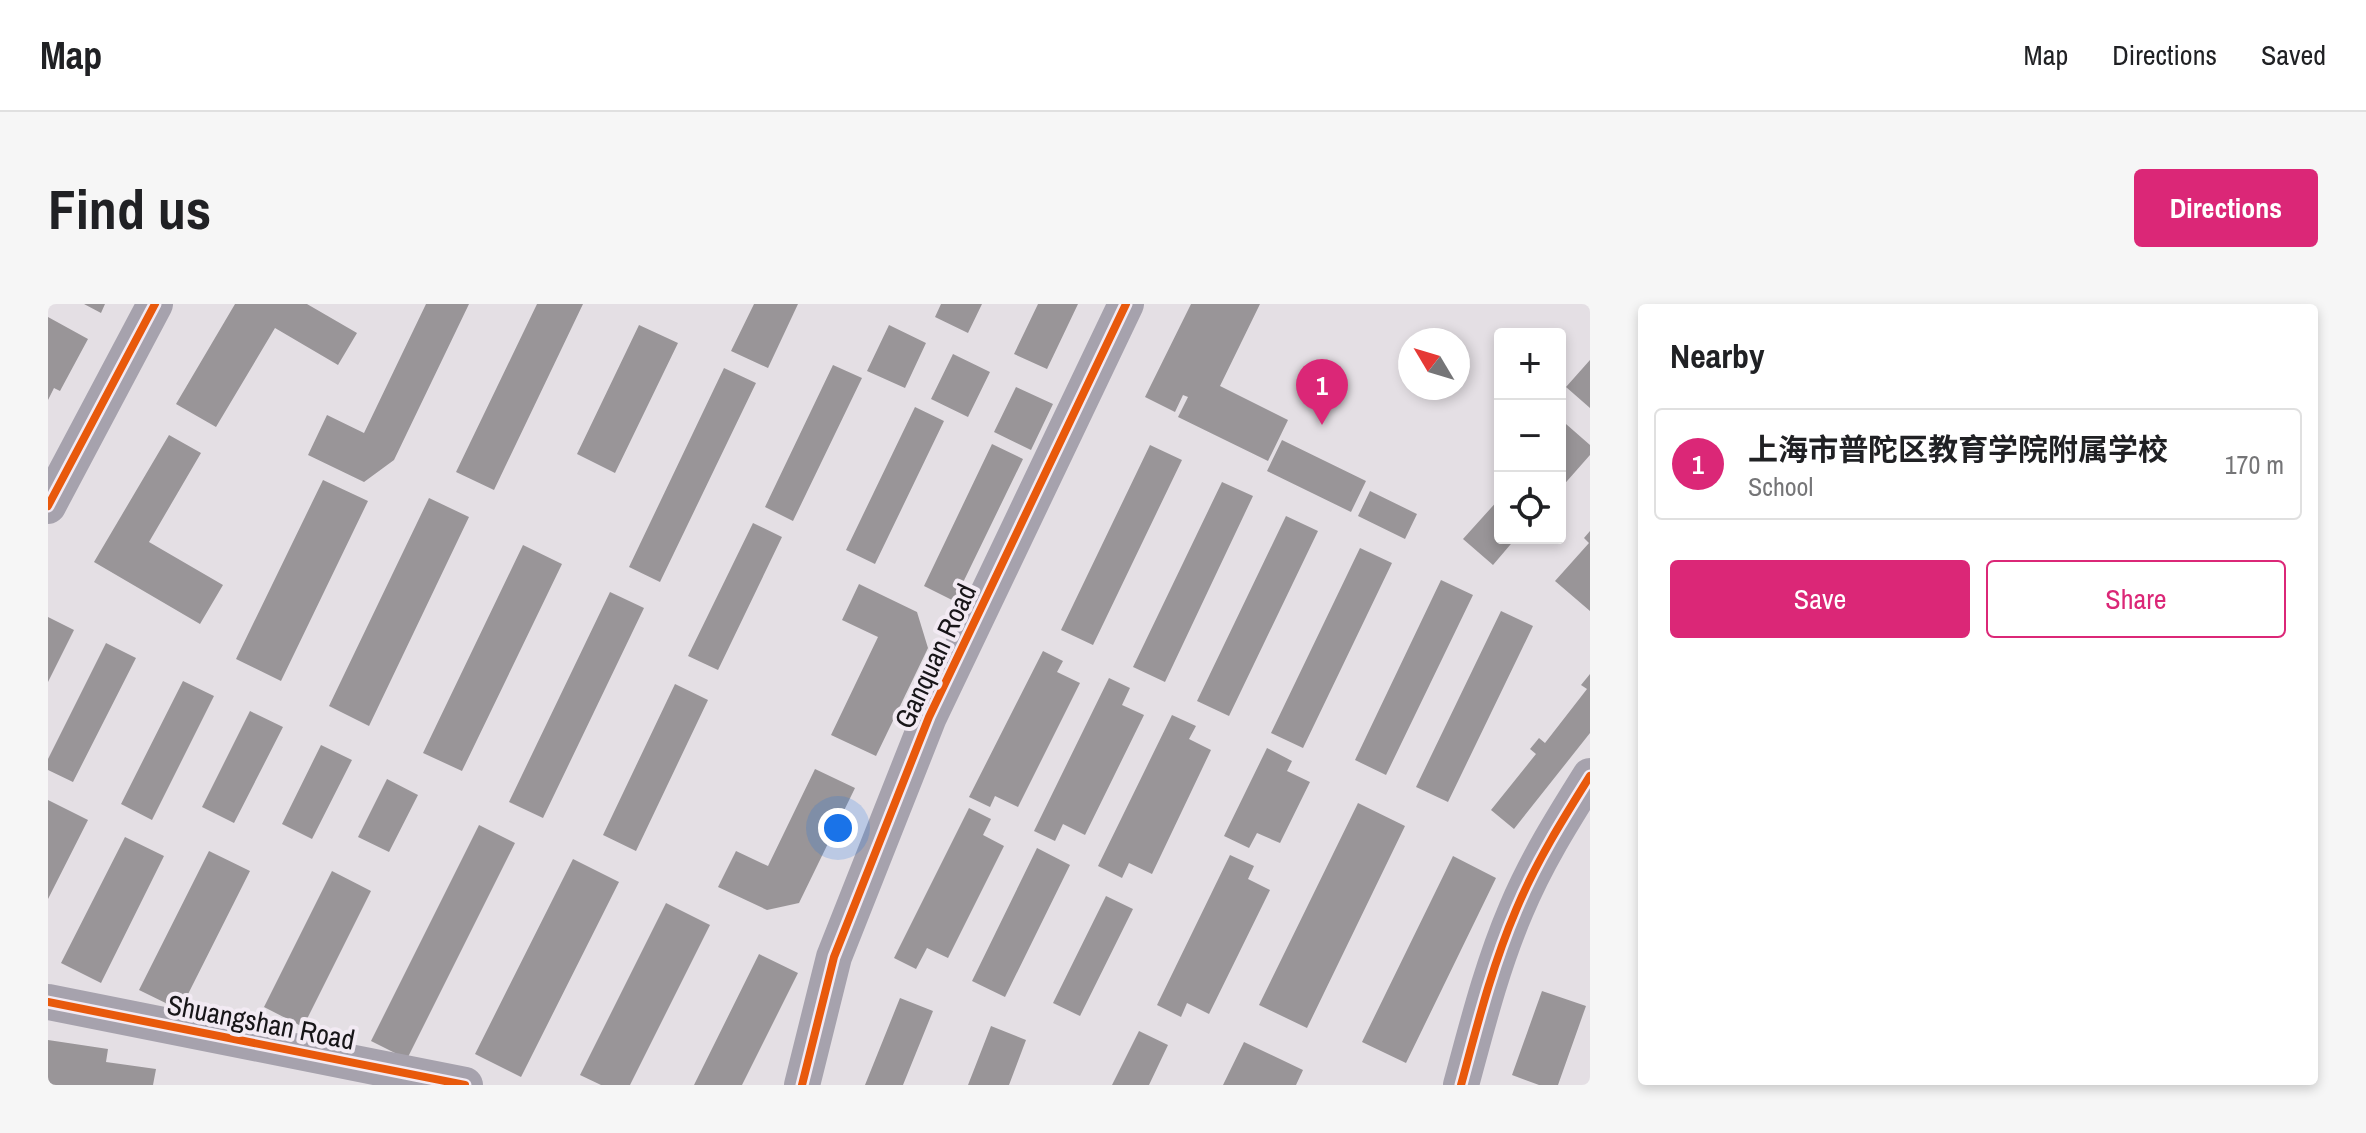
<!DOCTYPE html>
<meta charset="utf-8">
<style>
body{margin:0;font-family:"Archivo Narrow","Noto Sans SC",sans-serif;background:#f6f6f6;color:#202124}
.controls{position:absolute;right:24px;top:24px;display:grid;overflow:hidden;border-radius:8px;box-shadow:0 4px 12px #0003}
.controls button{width:72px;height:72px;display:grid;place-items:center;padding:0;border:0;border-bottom:2px solid #e0e0e0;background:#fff;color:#202124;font:40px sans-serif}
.compass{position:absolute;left:1350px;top:24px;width:72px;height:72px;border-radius:50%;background:#fff;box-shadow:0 4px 12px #0003;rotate:308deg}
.you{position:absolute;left:790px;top:524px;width:28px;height:28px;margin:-20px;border:6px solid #fff;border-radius:50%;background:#1a73e8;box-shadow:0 0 0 12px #1a73e833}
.badge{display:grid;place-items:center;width:52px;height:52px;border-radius:50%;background:#db2777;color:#fff;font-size:26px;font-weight:700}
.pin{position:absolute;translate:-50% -66px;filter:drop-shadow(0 2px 4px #0008)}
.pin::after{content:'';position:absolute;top:42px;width:28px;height:24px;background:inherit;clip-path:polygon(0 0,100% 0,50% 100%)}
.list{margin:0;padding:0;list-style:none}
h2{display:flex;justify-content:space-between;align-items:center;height:104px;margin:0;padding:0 32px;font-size:34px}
h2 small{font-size:26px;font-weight:400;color:#757577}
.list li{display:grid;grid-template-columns:52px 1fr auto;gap:24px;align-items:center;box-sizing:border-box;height:112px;margin:0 16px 16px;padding:0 16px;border:2px solid #e0e0e0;border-radius:8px}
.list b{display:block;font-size:30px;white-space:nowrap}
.list p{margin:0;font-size:26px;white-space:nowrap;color:#757577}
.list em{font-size:26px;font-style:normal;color:#757577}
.actions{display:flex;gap:16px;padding:24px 32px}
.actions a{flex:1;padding:18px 0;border:2px solid #db2777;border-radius:8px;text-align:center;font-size:28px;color:#db2777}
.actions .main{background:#db2777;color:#fff}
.icon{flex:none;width:44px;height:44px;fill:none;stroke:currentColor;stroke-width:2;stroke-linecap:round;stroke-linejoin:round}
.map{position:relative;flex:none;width:1542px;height:781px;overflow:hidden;border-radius:8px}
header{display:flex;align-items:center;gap:48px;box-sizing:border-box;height:112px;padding:0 40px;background:#fff;border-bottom:2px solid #e0e0e0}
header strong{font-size:38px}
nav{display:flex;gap:44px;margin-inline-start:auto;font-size:28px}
.intro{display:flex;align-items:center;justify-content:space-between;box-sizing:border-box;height:192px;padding:0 48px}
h1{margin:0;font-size:56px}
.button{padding:20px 36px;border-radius:8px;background:#db2777;color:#fff;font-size:28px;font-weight:700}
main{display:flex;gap:48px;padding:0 48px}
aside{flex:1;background:#fff;border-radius:8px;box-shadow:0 4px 12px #0003}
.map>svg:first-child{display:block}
</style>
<header>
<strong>Map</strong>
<nav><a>Map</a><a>Directions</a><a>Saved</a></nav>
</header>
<div class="intro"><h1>Find us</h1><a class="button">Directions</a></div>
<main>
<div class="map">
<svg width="1542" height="781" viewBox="0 0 1542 781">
<rect width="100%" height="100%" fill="#e4dfe4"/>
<path fill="#999598" d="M36,0h21l-4,9z
M187,0h72l50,29 -19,32 -63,-37 -59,99 -40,-23z
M378,0h43l-75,156 -30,22 -56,-27 19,-40 37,18z
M489,0h46l-89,186 -38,-18z
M706,0h44l-30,64 -37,-17z
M893,0h41l-14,29 -33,-16z
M990,0h40l-31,65 -33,-15z
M1143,0h69l-40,82 68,34 -20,41 -90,-44 10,-20 -5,-2 -8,17 -30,-15z
M0,13l40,22 -28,52 -6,-3 -6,12z
M591,21l39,18 -63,130 -38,-19z
M841,21l37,18 -21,45 -38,-17z
M905,50l37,18 -22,45 -37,-18z
M1542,56v48l-24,-21z
M785,61l29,13 -69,143 -28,-14z
M676,64l32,15 -96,199 -31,-15z
M968,83l37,17 -22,46 -37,-18z
M867,103l29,14 -69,143 -29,-14z
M1518,120l24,21v10l-30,34v-59z
M121,131l32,18 -52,89 74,43 -23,39 -106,-62z
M1234,136l84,41 -15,31 -84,-41z
M944,140l31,15 -69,142 -30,-15z
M1102,141l32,15 -89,185 -32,-15z
M275,176l45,21 -87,180 -45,-22z
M1174,178l31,14 -88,186 -32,-15z
M1322,187l47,23 -12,25 -47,-23z
M381,194l40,19 -100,209 -40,-20z
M1452,194v40h16l-23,27 -30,-26z
M1238,212l32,15 -89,185 -32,-15z
M705,219l29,14 -64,133 -30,-14z
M1542,227v80l-35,-30 34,-38 -5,-5z
M475,241l39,19 -100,207 -39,-18z
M1312,244l32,15 -89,185 -32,-15z
M1393,276l32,15 -87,180 -31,-15z
M811,280l58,28 11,36 -52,108 -45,-21 47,-98 -36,-17z
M562,288l34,16 -101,210 -34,-16z
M1453,307l32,15 -85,176 -32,-15z
M0,313l26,13 -26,52z
M58,339l30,15 -63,124 -25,-12v-11z
M995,347l20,10 -6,11 23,11 -62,124 -23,-11 -5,11 -21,-10z
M1542,370v59l-76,96 -23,-19 45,-56 -6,-5 9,-11 6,5 42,-54 -6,-4z
M1061,374l21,10 -8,17 22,10 -59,120 -22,-11 -8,17 -21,-10z
M135,377l31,15 -62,124 -31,-16z
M627,380l33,16 -72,151 -33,-16z
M202,407l33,16 -49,96 -32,-16z
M1124,411l24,11 -7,13 22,11 -59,124 -23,-11 -7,15 -24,-12z
M273,441l31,15 -40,79 -30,-15z
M1219,444l25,13 -5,10 23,11 -30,61 -23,-10 -8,15 -25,-12z
M767,465l40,19 -56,115 -32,7 -49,-23 18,-36 32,15z
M339,475l31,16 -29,57 -31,-15z
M0,496l40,20 -40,79z
M1310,499l47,23 -98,202 -48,-23z
M921,504l22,11 -8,16 21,11 -56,112 -21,-10 -11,21 -22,-11z
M431,521l36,18 -108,216 -36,-18z
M77,533l39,19 -63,127 -40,-20z
M989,544l33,17 -65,132 -33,-16z
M161,547l41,20 -70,139 -41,-20z
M1182,551l24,11 -6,13 22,11 -61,124 -22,-11 -6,14 -24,-12z
M1405,552l43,22 -90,185 -44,-21z
M525,555l46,23 -98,195 -46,-23z
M284,567l39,20 -68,136 -39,-20z
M1058,592l27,13 -53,107 -27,-13z
M618,599l44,22 -80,160h-29l-21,-10z
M711,650l39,19 -56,112h-48z
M1494,687l44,15 -28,79h-19l-27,-10z
M852,694l33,13 -30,74h-38z
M943,722l35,14 -17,45h-41z
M1091,727l29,14 -19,40h-37z
M0,736l60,9 -2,13 50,7 -3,16h-105z
M1196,738l59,28 -7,15h-73z"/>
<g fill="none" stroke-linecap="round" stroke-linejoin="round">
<path stroke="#a6a2ad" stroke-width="36" d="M0,202l107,-202
M0,698l417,83
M754,781l32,-128 95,-240 197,-413
M1413,781c16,-59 31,-119 55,-175 20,-48 47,-91 74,-134"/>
<g stroke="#f2eaf3" stroke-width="13">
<path id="cycleway" d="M0,202l107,-202
M0,698l417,83
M754,781l32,-128 95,-240 197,-413
M1413,781c16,-59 31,-119 55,-175 20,-48 47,-91 74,-134"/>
</g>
<use href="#cycleway" stroke="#e8590c" stroke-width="8"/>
</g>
<g text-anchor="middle" stroke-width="8" stroke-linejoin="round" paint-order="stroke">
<g font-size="28" fill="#171518" stroke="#f2eaf3">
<text transform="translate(887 352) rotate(-65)" y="10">Ganquan Road</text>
<text transform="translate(213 718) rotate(11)" y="10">Shuangshan Road</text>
</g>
</g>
</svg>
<div class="controls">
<button>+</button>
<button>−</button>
<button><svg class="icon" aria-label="locate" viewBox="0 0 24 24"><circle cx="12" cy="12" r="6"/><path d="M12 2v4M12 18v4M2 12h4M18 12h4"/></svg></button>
</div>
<svg class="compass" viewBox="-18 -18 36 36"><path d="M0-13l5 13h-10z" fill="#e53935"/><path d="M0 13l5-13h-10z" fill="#757577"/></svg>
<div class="you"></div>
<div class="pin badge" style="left:1274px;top:121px">1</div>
</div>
<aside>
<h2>Nearby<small></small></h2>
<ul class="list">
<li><span class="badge">1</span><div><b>上海市普陀区教育学院附属学校</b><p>School</p></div><em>170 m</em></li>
</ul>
<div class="actions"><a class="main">Save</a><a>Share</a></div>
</aside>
</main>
